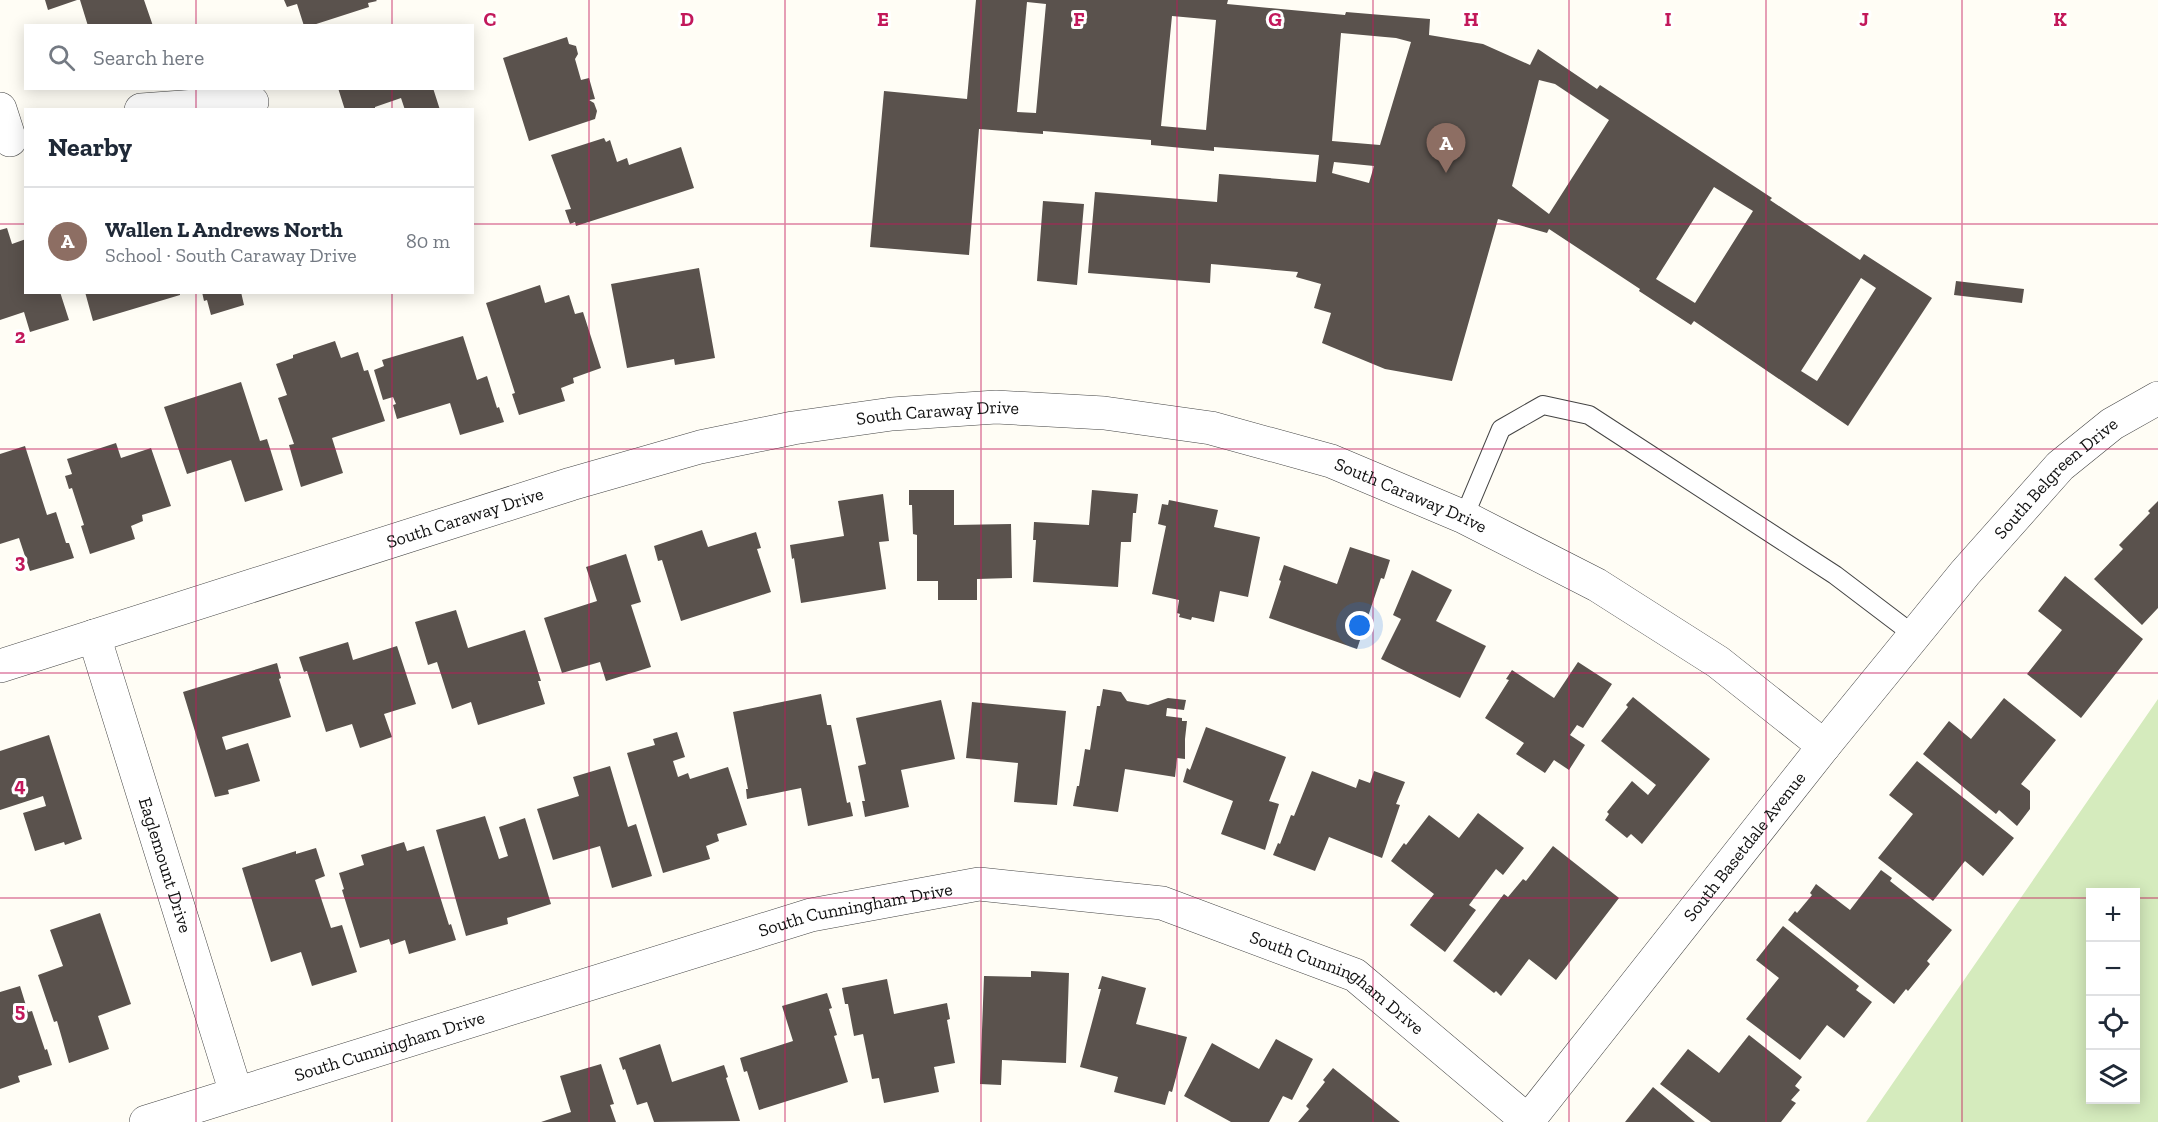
<!DOCTYPE html>
<meta charset="utf-8">
<style>
body{margin:0;font-family:"Zilla Slab",serif;background:#f2f2f3;color:#1f2937}
.controls{position:absolute;right:18px;bottom:18px;display:grid;overflow:hidden;border-radius:0px;box-shadow:0 3px 15px #0003}
.controls button{width:54px;height:54px;display:grid;place-items:center;padding:0;border:0;border-bottom:2px solid #e0e1e3;background:#fff;color:#1f2937;font:30px sans-serif}
.you{position:absolute;left:1360px;top:626px;width:21px;height:21px;margin:-15px;border:4px solid #fff;border-radius:50%;background:#1a73e8;box-shadow:0 0 0 9px #1a73e833}
.badge{display:grid;place-items:center;width:39px;height:39px;border-radius:50%;background:#b45309;color:#fff;font-size:20px;font-weight:700}
.pin{position:absolute;translate:-50% -50px;filter:drop-shadow(0 2px 3px #0008)}
.pin::after{content:'';position:absolute;top:32px;width:21px;height:18px;background:inherit;clip-path:polygon(0 0,100% 0,50% 100%)}
.list{margin:0;padding:0;list-style:none}
h2{display:flex;justify-content:space-between;align-items:center;height:78px;margin:0;padding:0 24px;font-size:26px}
h2 small{font-size:20px;font-weight:400;color:#747a83}
.list li{display:grid;grid-template-columns:39px 1fr auto;gap:18px;align-items:center;box-sizing:border-box;height:108px;padding:0 24px;border-top:2px solid #e0e1e3}
.list b{display:block;font-size:22px;white-space:nowrap}
.list p{margin:0;font-size:20px;white-space:nowrap;color:#747a83}
.list em{font-size:20px;font-style:normal;color:#747a83}
.icon{flex:none;width:33px;height:33px;fill:none;stroke:currentColor;stroke-width:2;stroke-linecap:round;stroke-linejoin:round}
.map{position:relative;flex:none;width:2158px;height:1122px;overflow:hidden}
.search{position:absolute;background:#fff;box-shadow:0 3px 15px #0003;left:24px;top:24px;width:450px;height:66px;display:flex;align-items:center;gap:15px;box-sizing:border-box;padding:0 21px;border-radius:0px;color:#747a83;font-size:22px}
.panel{position:absolute;background:#fff;box-shadow:0 3px 15px #0003;left:24px;top:108px;width:450px;height:186px;border-radius:0px}
.map>svg:first-child{display:block}
</style>
<div class="map">
<svg width="2158" height="1122" viewBox="0 0 2158 1122">
<rect width="100%" height="100%" fill="#fffdf5"/>
<path fill="#d5ebbd" fill-rule="evenodd" d="M2158,699v423h-292zM2090,892h46v208h-46z"/>
<path fill="#5a524d" fill-rule="evenodd" d="M45,0h32l-29,10z
M80,0h64l9,26h-65z
M284,0h92l1,1 -9,2 1,4 -59,19h-6l-7,-22 -10,3z
M976,0h252l-1,4 118,11 1,-3 84,7 -1,16 54,9 47,21 8,-16 59,40 3,-4 172,113 -2,2 90,60 4,-6 68,44 -84,128 -154,-105 -3,4 -52,-34 1,-2 -91,-60 -2,4 -49,-14 -46,162 -67,-12 -63,-26 9,-30 -17,-5 7,-24 -25,-7 2,-5 -87,-8 -1,19 -122,-10 7,-81 122,10 2,-28 97,8 3,-27 -105,-8v4l-63,-6v-5l-108,-9v3l-64,-5 -10,126 -99,-8 14,-156 83,8zM1027,2l19,2 -10,109 -19,-1zM1172,16l44,4 -10,110 -45,-4zM1341,33l55,5 15,4 -31,103 -48,-4zM1539,80l16,4 54,36 -60,94 -37,-28zM1334,162l40,4 -5,17 -37,-10zM1714,187l39,24 -58,92 -39,-24zM1861,278l15,10 -59,93 -16,-10z
M567,37l2,7 7,2 2,8 -3,5 6,21 8,-2 6,21 -6,1 5,3 3,8 -2,8 -66,22 -26,-83z
M338,88h95l7,22h-35l-4,-12 -26,9v3h-30z
M604,138l2,4 4,-2 7,22 10,-4 2,7 52,-18 13,41 -118,38 -1,-4 -5,2 -5,-14 6,-1 -20,-54z
M1043,201l41,3 -7,81 -40,-4z
M7,228l5,16 14,-5v53h34l9,28 -39,12 -6,-20 -24,8v-90z
M699,268l16,90 -40,7 -1,-6 -47,9 -16,-84z
M1956,281l68,8 -2,14 -68,-8z
M540,285l5,18 24,-8 6,19 8,-2 18,56 -28,10 1,5 -13,5 4,13 -46,14 -7,-21 3,-1 -29,-90z
M85,292h95v3l-87,26z
M202,292h39l3,13 -33,10 -4,-15 -3,1z
M463,336l14,44 10,-4 10,32 2,-1 5,15 -44,13 -10,-32 -53,16 -4,-14 3,-1 -3,-7 -10,3 -9,-30 10,-4 -2,-6z
M335,341l6,17 17,-6 6,19 4,-1 17,51 -53,17 11,35 -42,14 -12,-42 5,-1 -16,-46 9,-3 -11,-31 17,-6v-3z
M241,382l19,59 7,-2 16,51 -38,12 -14,-42 -44,14 -23,-67z
M116,443l5,15 30,-10 20,58 -29,9 1,6 -12,5 4,13 -45,15 -9,-28 3,-1 -12,-37 -3,1 -4,-13 7,-2 -5,-15z
M25,446l22,69 9,-3 10,31h3l5,15 -44,13 -11,-33 -19,6v-90z
M909,490h45v35l57,-1 1,54 -35,1v21h-39v-19h-21v-46l-4,-1 -1,-29h-3z
M1092,490l46,4 -2,19h-3l-2,29h-10l-3,45 -85,-5 3,-42h-3l1,-18 55,3z
M883,494l6,47 -10,1 7,47 -85,14 -7,-45 -2,1 -2,-14 54,-9 -6,-35z
M1169,500l49,10 -4,17 46,10 -12,60 -28,-6 -6,31 -22,-5 -1,3 -12,-3 1,-3 -3,-1 2,-13 -27,-6 14,-68 -8,-2 4,-20 6,1z
M2158,501v107l-16,17 -48,-46 29,-30 -4,-4 31,-32 -2,-2z
M702,530l6,17 48,-15 5,16 -4,1 14,43 -90,29 -19,-61 -4,1 -4,-15z
M1350,547l40,13 -6,19 -3,-1 -24,71 -88,-31 12,-37 -2,-1 5,-15 53,19z
M626,554l15,48 -10,3 20,62 -45,14 -6,-19 -38,11 -18,-55 53,-17 -11,-34z
M1412,570l40,20 -16,31 50,25 -26,52 -79,-39 20,-40 -8,-4z
M2065,576l78,63 -62,79 -54,-44 35,-44 -24,-19z
M456,610l12,38 57,-18 16,51h-3l7,23 -67,21 -7,-23 -19,7 -15,-47 -9,3 -13,-43z
M348,642l5,18 44,-14 19,58 -32,10 8,23 -32,11 -8,-24 -26,8 -19,-61 -3,1 -5,-15z
M1578,662l34,22 -29,44 -6,-3 -7,10 15,10 -16,25 -15,-10 -9,13 -29,-19 8,-11 -39,-25 24,-38 -3,-1 6,-9 42,28z
M277,663l4,15 -2,1 12,38 -69,20 4,13 22,-7 12,38 -32,9 1,4 -14,3 -32,-105z
M1103,689l18,3 6,9 21,4 20,-7 18,2 -2,10 -17,-2 -1,8 16,2v3h5l-2,18v20l-8,-1 -2,19 -50,-8 -7,43 -45,-6 4,-20h2l6,-37 5,1 7,-44h3z
M821,694l6,31h4l16,78 3,-1 3,14 -45,10 -7,-38 -54,11 -1,-10h2l-15,-77z
M1633,697l77,62 -68,85 -11,-10 -4,4 -22,-18 4,-6 -2,-2 25,-31 16,14 8,-10 -55,-44 27,-34 -2,-2z
M2004,698l52,42 -35,44 9,7v18l-13,17 -18,-16 -3,4 -73,-60 26,-33 22,18z
M941,700l14,59 -54,11 8,37 -44,10 -3,-16h3l-7,-35 8,-2 -10,-46z
M972,702l94,9 -9,94 -43,-3 4,-39 -52,-5z
M1206,727l80,30 -17,44 10,3 -14,46 -44,-16 12,-33 -50,-19 4,-14 3,2z
M677,732l8,25 -12,4 5,16 10,-4 2,6 38,-12 19,58 -30,9 2,7 -13,5 4,13 -47,14 -36,-120 28,-8 -2,-6z
M49,735l33,104 -17,6 -1,-3 -29,9 -12,-38 23,-7 -3,-10 -43,14v-59z
M1917,761l97,77 -31,38 -18,-15 -32,40 -55,-43 35,-44 -24,-19z
M610,766l18,61 8,-3 16,52 -40,12 -12,-42 -47,14 -16,-51 42,-13 -6,-19z
M1312,771l44,17 3,-9 11,4 4,-12 31,11 -9,22 4,1 -18,53 -53,-21 -14,34 -42,-16 5,-12 2,1 11,-29 3,1z
M1478,813l46,35 -21,27 -7,-6 -27,36 7,5 -31,42 -35,-27 24,-31 -43,-33 13,-18 2,2 23,-30 30,23z
M485,816l14,43 9,-3 -9,-29 26,-9 26,86 -44,14 1,6 -42,12 -30,-106z
M404,842l3,9 17,-5 25,79 2,-1 5,16 -47,14 -4,-14 -14,5 -2,-6 -29,9 -18,-58 2,-1 -5,-16 25,-8 -3,-10z
M1553,846l66,52 -63,82 -27,-21 -28,37 -5,-5 -2,2 -41,-32 51,-67 4,3 15,-18 3,2z
M316,848l9,28 -10,4 16,48 11,-3 15,47 -45,14 -11,-34 -30,10 -29,-94 54,-17v3z
M1881,870l11,8 -2,3 62,49 -25,31 3,3 -22,27 -2,-2 -12,15 -106,-84 7,-9 2,2 15,-18 -2,-2 6,-9 34,26z
M100,913l31,91 -33,12 11,33 -40,14 -12,-42 -3,1 -16,-47 25,-9 -13,-36z
M1783,926l76,60 -3,4 16,12 -28,36 -17,-13 -27,35 -54,-41 33,-41 -23,-18z
M1031,971l38,2 -3,90 -64,-3 -1,25 -21,-1 4,-108 47,1z
M1102,976l44,12 -10,36 51,13 -15,55 -3,-1 -4,14 -51,-13 4,-15 -38,-10 21,-78h-3z
M887,979l7,35 53,-11 3,16 -3,1 8,43 -21,4 5,25 -55,11 -5,-25 -7,1 -9,-45 -9,2 -6,-32h-3l-3,-16z
M20,986l8,26 4,-1 13,39 2,-1 5,16 -34,11 2,6 -20,7v-97z
M827,993l5,15 -3,1 8,26 -3,1 14,46 -89,28 -12,-39 -3,1 -4,-14 53,-17 -11,-35z
M1749,1035l53,42 -7,9 5,4 -9,10 5,3 -15,19h-70l-51,-38 28,-35 31,24z
M1276,1039l37,20 -21,41 -9,-4 -14,26h-38l-47,-26 28,-53 47,26z
M660,1044l12,38 52,-17 4,12 -2,1 14,43 -86,1 -7,-20 -10,3 -12,-36 -2,1 -4,-12z
M601,1064l13,40 -4,1 6,17h-75l30,-10 -11,-36z
M1333,1068l67,54h-102l11,-13 -3,-3 19,-24 -2,-2z
M1653,1087l42,35h-70z"/>
<g fill="none" stroke-linecap="round" stroke-linejoin="round">
<g stroke="#444" stroke-width="20">
<path id="service" d="M1464,517l37,-88 42,-24 46,10 246,160 79,60"/>
</g>
<g stroke="#444" stroke-width="34">
<g id="minor">
<path d="M0,109l10,31"/>
<path d="M141,110l111,-8"/>
<path id="s1" d="M94,636l142,457"/>
<path id="s2" d="M0,666l571,-182 129,-37 93,-19 99,-14 104,-7 108,6 107,15 120,33 133,56 133,68 121,77 106,84"/>
<path id="s3" d="M146,1122l665,-207 168,-31 183,19 193,72 173,146"/>
<path id="s4" d="M1527,1122l297,-376 141,-173 95,-107 52,-42 46,-26"/>
</g>
</g>
<use href="#service" stroke="#fff" stroke-width="18"/>
<use href="#minor" stroke="#fff" stroke-width="33"/>
</g>
<path fill="none" stroke="#c2185b" stroke-width="1.5" stroke-opacity="0.55" d="M196,0v26M392,0v26M589,0v1122M785,0v1122M981,0v1122M1177,0v1122M1373,0v1122M1569,0v1122M1766,0v1122M1962,0v1122M196,88v22M392,88v22M0,224h26M472,224h1686M196,292v830M392,292v830M0,449h2158M0,673h2158M0,898h2090M2136,898h22"/>
<g text-anchor="middle" stroke-width="6" stroke-linejoin="round" paint-order="stroke">
<g font-size="18" fill="#111" stroke="#fff">
<text dy="6" stroke="none"><textPath href="#s2" startOffset="974">South Caraway Drive</textPath></text>
<text dy="6" stroke="none"><textPath href="#s4" startOffset="834">South Belgreen Drive</textPath></text>
<text dy="6" stroke="none"><textPath href="#s2" startOffset="1460">South Caraway Drive</textPath></text>
<text dy="6" stroke="none"><textPath href="#s2" startOffset="488">South Caraway Drive</textPath></text>
<text dy="6" stroke="none"><textPath href="#s4" startOffset="351">South Basetdale Avenue</textPath></text>
<text dy="6" stroke="none"><textPath href="#s1" startOffset="240">Eaglemount Drive</textPath></text>
<text dy="6" stroke="none"><textPath href="#s3" startOffset="741">South Cunningham Drive</textPath></text>
<text dy="6" stroke="none"><textPath href="#s3" startOffset="1245">South Cunningham Drive</textPath></text>
<text dy="6" stroke="none"><textPath href="#s3" startOffset="255">South Cunningham Drive</textPath></text>
</g>
</g>
<g font-size="20" text-anchor="middle" font-weight="bold" fill="#c2185b" stroke="#fff" stroke-width="6" stroke-linejoin="round" paint-order="stroke">
<text x="490" y="26">C</text>
<text x="687" y="26">D</text>
<text x="883" y="26">E</text>
<text x="1079" y="26">F</text>
<text x="1275" y="26">G</text>
<text x="1471" y="26">H</text>
<text x="1668" y="26">I</text>
<text x="1864" y="26">J</text>
<text x="2060" y="26">K</text>
<text x="20" y="343">2</text>
<text x="20" y="568">3</text>
<text x="20" y="792">4</text>
<text x="20" y="1017">5</text>
</g>
</svg>
<div class="controls">
<button>+</button>
<button>−</button>
<button><svg class="icon" aria-label="locate" viewBox="0 0 24 24"><circle cx="12" cy="12" r="6"/><path d="M12 2v4M12 18v4M2 12h4M18 12h4"/></svg></button>
<button><svg class="icon" aria-label="layers" viewBox="0 0 24 24"><path d="M12 4l9 5-9 5-9-5zM3 14l9 5 9-5"/></svg></button>
</div>
<div class="you"></div>
<div class="pin badge" style="left:1446px;top:173px;background:#8d6e63">A</div>
<div class="search"><svg class="icon" aria-label="search" viewBox="0 0 24 24"><circle cx="10" cy="10" r="6"/><path d="M15 15l6 6"/></svg>Search here</div>
<section class="panel">
<h2>Nearby<small></small></h2>
<ul class="list">
<li><span class="badge" style="background:#8d6e63">A</span><div><b>Wallen L Andrews North</b><p>School · South Caraway Drive</p></div><em>80 m</em></li>
</ul>
</section>
</div>
